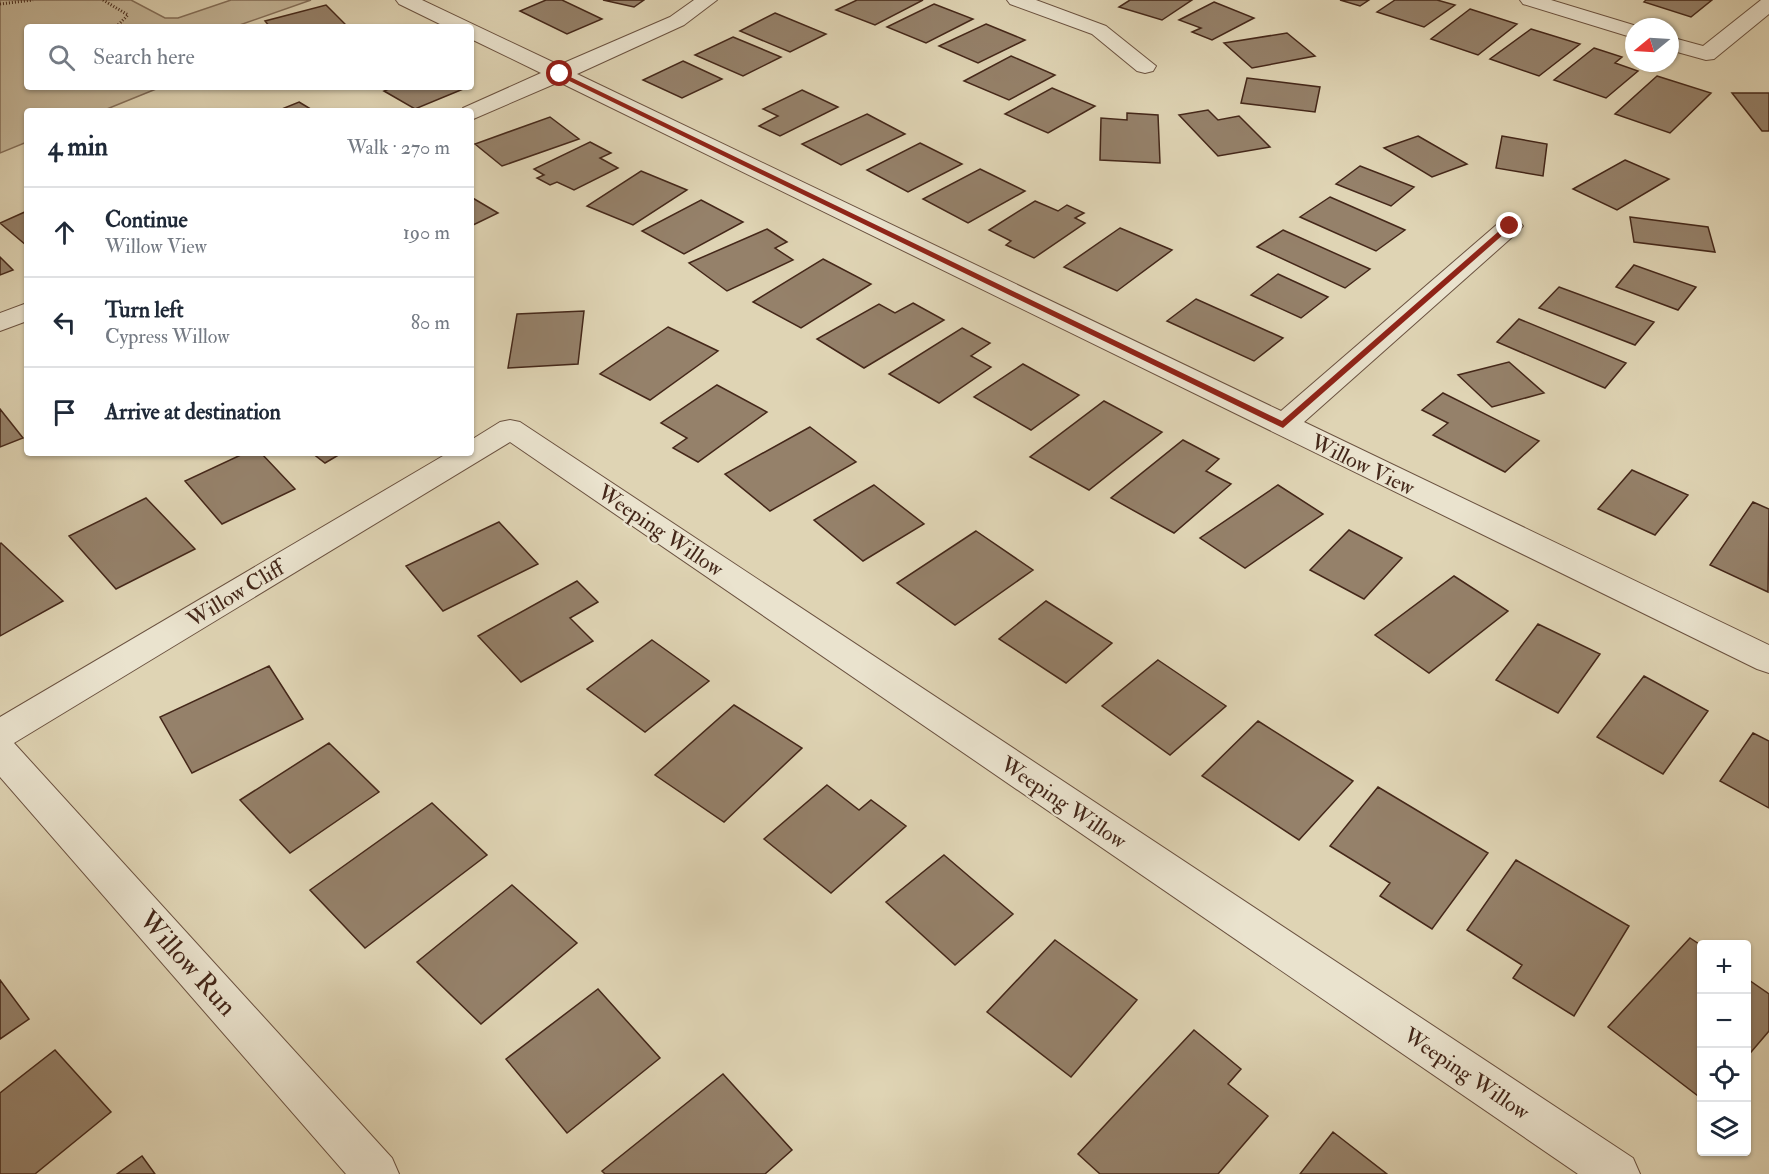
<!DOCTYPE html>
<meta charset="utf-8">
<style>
body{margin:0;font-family:"IM FELL Double Pica",serif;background:#f6f6f7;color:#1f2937}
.controls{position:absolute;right:18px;bottom:18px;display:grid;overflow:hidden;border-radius:6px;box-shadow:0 2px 4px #0004}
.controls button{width:54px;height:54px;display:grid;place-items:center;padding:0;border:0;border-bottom:2px solid #e0e1e3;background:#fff;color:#1f2937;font:30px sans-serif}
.compass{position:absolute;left:1625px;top:18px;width:54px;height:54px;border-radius:50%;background:#fff;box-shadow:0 2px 4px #0004;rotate:252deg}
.stop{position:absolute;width:18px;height:18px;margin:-14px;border:4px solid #8f2418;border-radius:50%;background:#fff}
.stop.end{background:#8f2418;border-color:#fff;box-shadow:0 2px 6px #0008}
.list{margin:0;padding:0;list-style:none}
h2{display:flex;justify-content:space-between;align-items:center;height:78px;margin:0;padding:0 24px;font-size:26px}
h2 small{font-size:20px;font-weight:400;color:#747a83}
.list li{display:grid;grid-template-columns:39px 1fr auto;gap:18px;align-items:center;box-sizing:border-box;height:90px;padding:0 24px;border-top:2px solid #e0e1e3}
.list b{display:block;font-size:22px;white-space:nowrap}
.list p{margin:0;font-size:20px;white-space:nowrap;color:#747a83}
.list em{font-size:20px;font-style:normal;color:#747a83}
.icon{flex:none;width:33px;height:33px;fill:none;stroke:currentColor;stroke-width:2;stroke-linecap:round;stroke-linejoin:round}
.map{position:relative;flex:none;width:1769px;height:1174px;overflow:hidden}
.search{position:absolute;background:#fff;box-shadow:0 2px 4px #0004;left:24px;top:24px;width:450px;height:66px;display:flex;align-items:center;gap:15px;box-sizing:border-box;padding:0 21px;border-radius:6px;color:#747a83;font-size:22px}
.panel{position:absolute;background:#fff;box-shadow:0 2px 4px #0004;left:24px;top:108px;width:450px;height:348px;border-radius:6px}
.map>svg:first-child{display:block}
</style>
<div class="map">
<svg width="1769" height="1174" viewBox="0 0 1769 1174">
<rect width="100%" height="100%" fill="#dfd4b4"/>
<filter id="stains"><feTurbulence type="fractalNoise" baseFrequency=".00333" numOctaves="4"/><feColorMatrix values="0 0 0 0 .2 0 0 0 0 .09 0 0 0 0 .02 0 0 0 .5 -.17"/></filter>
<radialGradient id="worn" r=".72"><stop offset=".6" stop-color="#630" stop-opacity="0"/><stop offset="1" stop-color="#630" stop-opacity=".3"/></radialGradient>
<path fill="#c5b79a" stroke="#846f5a" stroke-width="1.5" d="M0,0h131l34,18h13l53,-18h80l-77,27h-207v60h134l-59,24h-75v31l-27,11z"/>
<path fill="#95816a" stroke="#442719" stroke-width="1.5" d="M546,0h16l40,19 -35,15 -47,-23z
M603,0h41l-10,7z
M857,0h66l-48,25 -39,-15z
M1130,0h62l-30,20 -43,-13z
M1340,0h29l-9,6z
M1395,0h42l18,5 -31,22 -47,-15z
M1646,0h66l-21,17 -47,-15z
M1214,2l40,16 -42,22 -20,-8 9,-4 -22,-8z
M934,4l39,15 -47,24 -39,-16z
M326,5l19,19 -12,3h-63l-5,-6z
M1470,9l47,15 -39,31 -47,-16z
M775,13l51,21 -36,18 -50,-21z
M986,24l39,16 -47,23 -39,-17z
M1531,29l49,15 -41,32 -49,-17z
M1287,33l28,23 -63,12 -28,-25z
M733,37l48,20 -38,19 -48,-21z
M1594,48l28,9 -7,6 23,8 -32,27 -52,-18z
M1011,56l44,19 -46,25 -45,-19z
M683,61l39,18 -40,19 -39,-18z
M1657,76l54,17 -41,40 -55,-19z
M1247,78l73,9 -5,25 -74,-9z
M394,87h74l-53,22 -31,-18z
M1052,88l43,18 -47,27 -43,-19z
M802,90l36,17 -58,29 -21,-10 19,-10 -15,-7z
M1732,93h37v38h-7z
M299,102l15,9h-37z
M1208,110l10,10 21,-4 31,31 -52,9 -39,-41z
M1127,113l31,2 2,48 -60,-3 1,-42 26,2z
M867,114l38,20 -64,31 -39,-21z
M550,117l29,22 -77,27 -27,-22z
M1418,136l49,28 -35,13 -48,-29z
M1502,136l45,8 -4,32 -47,-8z
M590,142l21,11 -11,5 18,10 -44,22 -17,-8 -7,3 -13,-7 7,-3 -10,-6z
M920,143l42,21 -54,28 -41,-22z
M1625,160l44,19 -52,31 -44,-21z
M1360,166l54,21 -23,19 -55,-22z
M980,169l45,22 -57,32 -45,-24z
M641,171l46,19 -54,35 -46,-19z
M471,197l27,16 -27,13z
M1330,197l75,33 -29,21 -76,-34z
M701,200l42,22 -59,32 -42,-23z
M1035,201l23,10 9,-6 17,8 -9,5 10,5 -51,35 -28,-13 5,-4 -22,-11z
M27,211v35l-27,-23z
M1630,217l78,10 7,25 -81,-10z
M1120,228l52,22 -55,41 -53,-24z
M767,229l20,13 -12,6 18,12 -66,31 -38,-28z
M1283,230l87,39 -25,19 -88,-41z
M0,257l13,13 -13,5z
M823,259l48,25 -70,44 -48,-26z
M1634,265l62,22 -18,23 -62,-23z
M1278,274l50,23 -27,21 -50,-23z
M1559,287l95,35 -19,23 -96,-37z
M1196,299l87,39 -29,23 -87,-40z
M913,303l31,17 -80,48 -47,-29 62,-35 16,9z
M584,311l-6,53 -70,4 9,-54z
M1519,319l107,44 -21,25 -108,-46z
M668,327l50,24 -68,49 -50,-26z
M962,328l28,15 -19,13 20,11 -52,36 -50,-29z
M1509,362l35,31 -52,14 -34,-32z
M1023,364l56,31 -48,35 -57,-33z
M717,385l50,27 -69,50 -25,-14 14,-10 -26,-15z
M1443,393l96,48 -34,31 -72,-37 15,-12 -26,-13z
M1104,401l58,31 -73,58 -59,-33z
M0,409l23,29 -23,9z
M810,427l46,35 -86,49 -45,-37z
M1183,440l36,19 -13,12 25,13 -57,49 -63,-35z
M245,453h16l34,36 -73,35 -37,-43z
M312,453h30l-17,10z
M1632,470l56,25 -33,40 -57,-26z
M874,485l50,39 -61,37 -49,-41z
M1278,485l45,29 -78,54 -45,-30z
M146,498l49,51 -79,40 -47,-53z
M1753,502l16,7 -1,83 -58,-27z
M499,522l39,42 -95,47 -37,-45z
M1349,530l53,28 -38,41 -54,-29z
M976,531l57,39 -78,55 -58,-42z
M1,543l62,58 -63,35v-92z
M1454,576l54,35 -79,62 -54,-38z
M577,581l21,21 -28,16 23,23 -72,41 -43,-46z
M1046,601l66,42 -46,40 -67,-44z
M1538,624l62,30 -42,59 -62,-33z
M652,640l57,41 -64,51 -58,-43z
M1158,660l68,46 -56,49 -68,-49z
M269,666l34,53 -111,54 -32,-56z
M1644,676l64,35 -45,63 -66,-37z
M734,705l68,43 -78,74 -69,-47z
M1258,721l95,60 -54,59 -97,-64z
M1753,733l16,8v67l-49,-27z
M329,743l50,49 -89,61 -50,-53z
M827,785l32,25 12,-10 35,26 -75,67 -67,-54z
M1378,787l110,66 -56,76 -52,-33 10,-13 -60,-37z
M432,803l55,52 -122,93 -55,-58z
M944,855l69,59 -58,51 -69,-63z
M1516,860l113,66 -55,90 -61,-38 9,-13 -55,-35z
M512,885l65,58 -96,81 -64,-62z
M1690,938l12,8v153l-94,-72z
M1055,940l82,60 -66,77 -84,-65z
M1746,978l23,16v37l-23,27z
M0,980l29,39 -29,20z
M598,989l62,69 -93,75 -61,-74z
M1194,1030l47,39 -13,15 40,32 -50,58h-118l-22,-20z
M55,1050l56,62 -76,62h-35v-81z
M723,1074l69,76 -27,24h-160l-3,-3z
M1333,1132l54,42h-87z
M142,1156l13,18h-38z"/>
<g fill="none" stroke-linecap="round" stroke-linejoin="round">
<g stroke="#6b5240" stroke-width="2">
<path id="street" d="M396,0h26l137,65 111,-48 24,-17h23l-33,25 -107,49 704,337 220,-190 9,-3 9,3 4,5 -4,5 -215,191 465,223v28l-12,-4 -1198,-587 -88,38v-9h-10l2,-3 78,-35 -70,-34v-12h-25l-47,-23z
M1007,0h29l70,26 50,40 -3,5 -8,2 -8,-2 -45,-37 -82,-30z
M1520,0h31l89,27h-6v11l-111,-34z
M1761,0h8v14l-55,45 -8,1 -36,-10v-13l33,9z
M27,303v18l-27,10v-18z
M510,420l10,2 1113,736 7,16h-62l-1068,-732 -496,301 378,415 7,16h-53l-346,-397v-60l448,-264h23v-13l29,-18z"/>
</g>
<path stroke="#442719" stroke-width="3" stroke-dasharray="1 2" stroke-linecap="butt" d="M103,0l25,15 -12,12
M0,4l33,-4"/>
<use href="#street" fill="#eae3ce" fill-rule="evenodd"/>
</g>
<path fill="#8f2418" d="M557,73h5l720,348 225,-197 6,2 -230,202 -726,-353z"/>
<g text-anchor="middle" stroke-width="4.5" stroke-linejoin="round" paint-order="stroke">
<g font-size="22" fill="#442719" stroke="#eae3ce">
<text transform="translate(1363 464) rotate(26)" y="8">Willow View</text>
<text transform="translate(661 530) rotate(34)" y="8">Weeping Willow</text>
<text transform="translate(235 593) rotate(-31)" y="8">Willow Cliff</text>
<text transform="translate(1064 802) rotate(34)" y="8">Weeping Willow</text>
<text transform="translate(1467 1073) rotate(34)" y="8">Weeping Willow</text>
</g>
<g font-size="27" fill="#442719" stroke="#eae3ce">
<text transform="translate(188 963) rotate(48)" y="9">Willow Run</text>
</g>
</g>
<rect width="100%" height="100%" filter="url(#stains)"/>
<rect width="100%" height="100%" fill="url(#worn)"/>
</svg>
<div class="controls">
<button>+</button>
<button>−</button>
<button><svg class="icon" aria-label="locate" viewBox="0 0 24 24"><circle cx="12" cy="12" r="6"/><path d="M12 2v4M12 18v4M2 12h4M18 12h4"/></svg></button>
<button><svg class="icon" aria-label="layers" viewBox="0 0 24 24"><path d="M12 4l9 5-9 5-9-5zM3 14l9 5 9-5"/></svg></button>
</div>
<svg class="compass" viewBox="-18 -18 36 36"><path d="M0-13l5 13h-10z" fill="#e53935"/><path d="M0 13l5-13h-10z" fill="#747a83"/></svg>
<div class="stop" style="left:560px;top:74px"></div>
<div class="stop end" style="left:1510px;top:226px"></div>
<div class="search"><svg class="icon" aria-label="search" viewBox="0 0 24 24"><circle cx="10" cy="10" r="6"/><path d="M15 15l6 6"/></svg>Search here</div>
<section class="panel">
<h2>4 min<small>Walk · 270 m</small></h2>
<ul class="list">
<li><svg class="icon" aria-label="ahead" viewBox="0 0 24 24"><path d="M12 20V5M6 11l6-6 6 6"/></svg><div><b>Continue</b><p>Willow View</p></div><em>190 m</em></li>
<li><svg class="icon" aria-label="left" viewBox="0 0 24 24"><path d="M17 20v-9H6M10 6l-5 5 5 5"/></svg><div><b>Turn left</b><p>Cypress Willow</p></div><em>80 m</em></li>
<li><svg class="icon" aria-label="arrive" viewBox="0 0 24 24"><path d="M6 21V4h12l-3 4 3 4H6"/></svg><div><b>Arrive at destination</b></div></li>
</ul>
</section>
</div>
